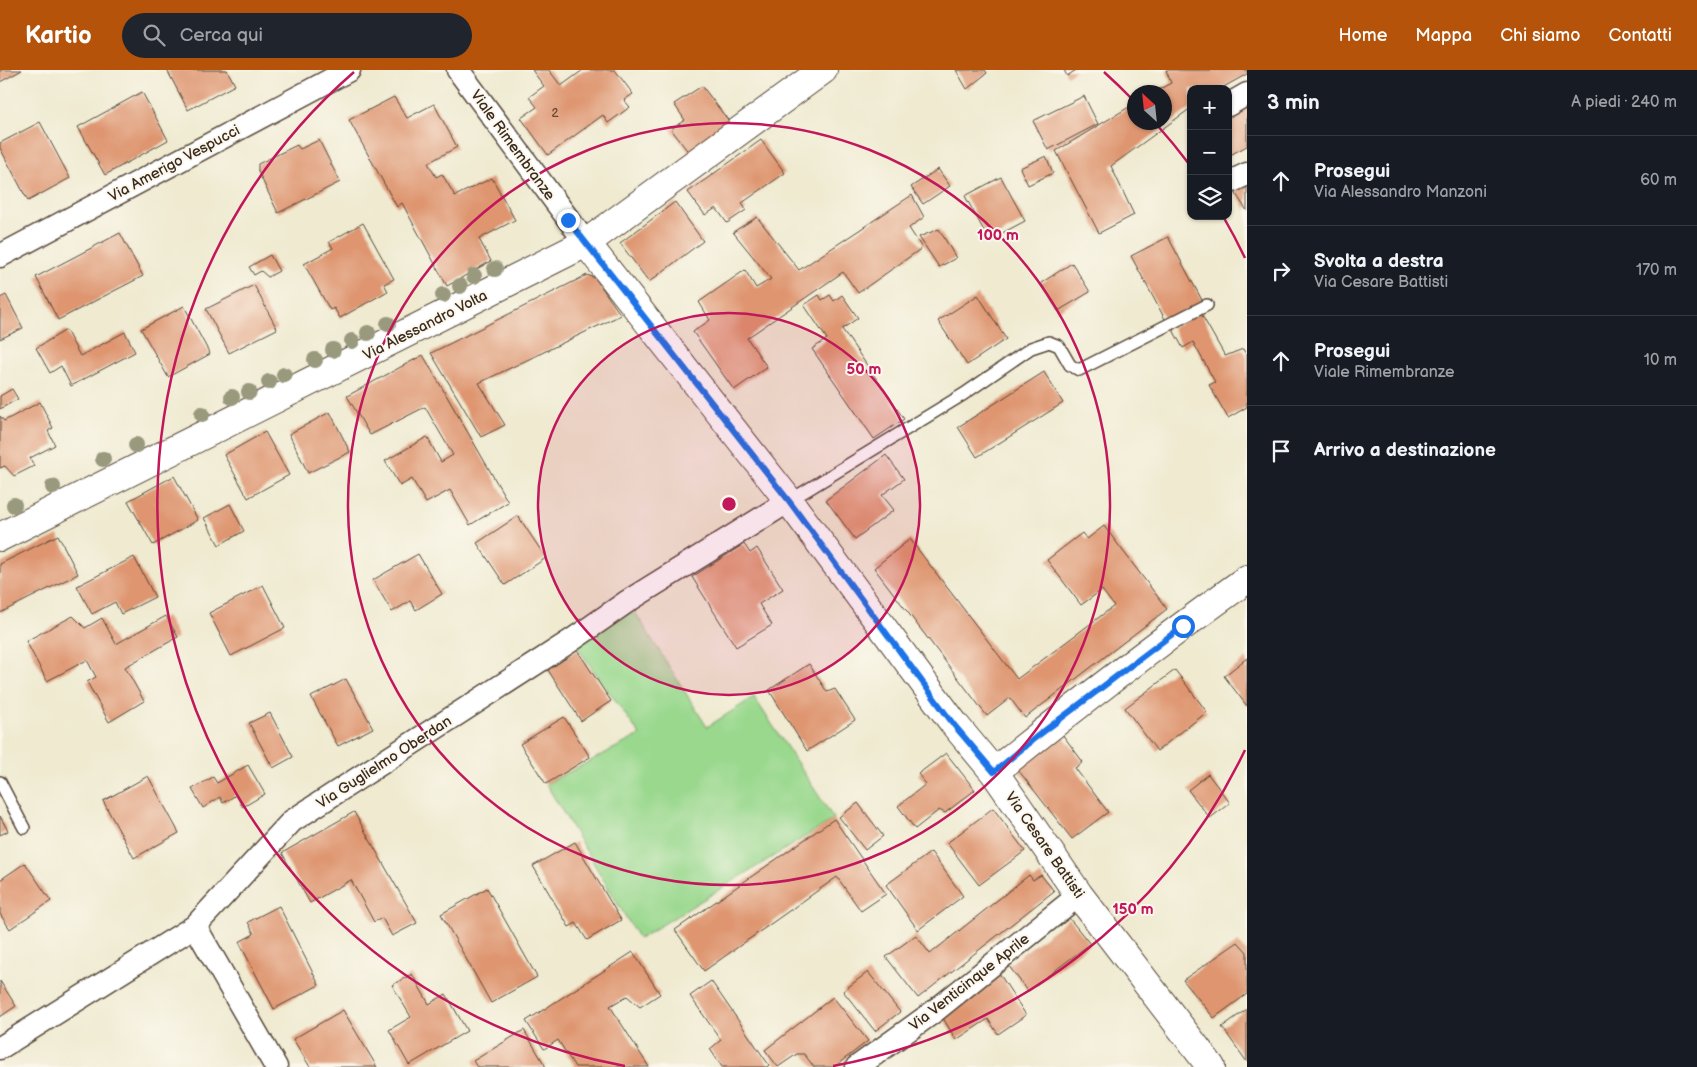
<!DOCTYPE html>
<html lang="it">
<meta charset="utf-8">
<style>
body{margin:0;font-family:"Balsamiq Sans",sans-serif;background:#20242c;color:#f1f3f6}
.controls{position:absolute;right:15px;top:15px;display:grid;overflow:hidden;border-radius:10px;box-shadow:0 1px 4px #0004}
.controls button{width:45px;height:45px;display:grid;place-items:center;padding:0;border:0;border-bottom:1px solid #363941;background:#171b24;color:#f1f3f6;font:25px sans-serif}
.compass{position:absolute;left:1127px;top:15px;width:45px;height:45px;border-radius:50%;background:#171b24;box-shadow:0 1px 4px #0004;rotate:333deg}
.stop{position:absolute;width:15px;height:15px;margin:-11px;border:4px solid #1a73e8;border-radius:50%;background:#fff}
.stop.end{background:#1a73e8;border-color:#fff;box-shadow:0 1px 5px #0008}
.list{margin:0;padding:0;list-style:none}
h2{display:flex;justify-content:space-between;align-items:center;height:65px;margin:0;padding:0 20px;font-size:21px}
h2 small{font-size:16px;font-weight:400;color:#9ea1a6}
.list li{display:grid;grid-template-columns:32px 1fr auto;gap:15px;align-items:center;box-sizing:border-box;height:90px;padding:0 20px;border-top:1px solid #363941}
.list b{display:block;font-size:19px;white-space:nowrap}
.list p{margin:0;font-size:16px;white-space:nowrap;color:#9ea1a6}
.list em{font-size:16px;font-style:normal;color:#9ea1a6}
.icon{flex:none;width:28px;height:28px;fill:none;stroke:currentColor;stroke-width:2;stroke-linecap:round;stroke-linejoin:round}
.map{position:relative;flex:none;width:1247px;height:997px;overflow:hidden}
header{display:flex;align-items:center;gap:30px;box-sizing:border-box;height:70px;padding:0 25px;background:#b45309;color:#fff}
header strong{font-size:24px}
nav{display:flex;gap:28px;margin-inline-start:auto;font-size:18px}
.search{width:350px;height:45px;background:#20242c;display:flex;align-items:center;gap:12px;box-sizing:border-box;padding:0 18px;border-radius:28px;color:#9ea1a6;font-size:19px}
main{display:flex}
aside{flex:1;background:#171b24}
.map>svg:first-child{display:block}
</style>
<header>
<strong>Kartio</strong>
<div class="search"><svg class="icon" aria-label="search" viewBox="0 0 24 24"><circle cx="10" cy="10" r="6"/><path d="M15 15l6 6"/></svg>Cerca qui</div>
<nav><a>Home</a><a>Mappa</a><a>Chi siamo</a><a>Contatti</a></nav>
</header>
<main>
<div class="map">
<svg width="1247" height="997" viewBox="0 0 1247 997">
<rect width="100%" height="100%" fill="#fbf7ec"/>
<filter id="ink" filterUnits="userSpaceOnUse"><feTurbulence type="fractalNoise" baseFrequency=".02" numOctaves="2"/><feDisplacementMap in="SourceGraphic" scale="10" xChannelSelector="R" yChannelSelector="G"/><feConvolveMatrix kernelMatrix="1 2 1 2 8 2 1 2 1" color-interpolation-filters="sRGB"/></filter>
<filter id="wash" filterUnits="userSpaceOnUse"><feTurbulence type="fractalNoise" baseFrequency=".0096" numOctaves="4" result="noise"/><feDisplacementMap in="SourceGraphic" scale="20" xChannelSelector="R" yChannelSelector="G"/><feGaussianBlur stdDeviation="1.12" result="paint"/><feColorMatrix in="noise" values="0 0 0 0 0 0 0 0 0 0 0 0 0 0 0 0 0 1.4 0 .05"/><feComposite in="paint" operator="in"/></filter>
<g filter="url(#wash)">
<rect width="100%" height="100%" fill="#efead0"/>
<path fill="#99d88d" stroke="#6a8156" d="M628,531l79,126 47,-30 80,122 -195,120 -93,-155 94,-49 -68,-95z"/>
<g id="blocks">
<path fill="#de956f" d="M0,0h22l-22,12z
M167,0h60l8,15 -47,25z
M532,0h17l12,16 22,-16h32l18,24 -9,6 6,7 -22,16 -5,-8 -55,40 -27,-37 16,-11 -8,-10 15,-11z
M956,0h29l2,3 -20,16z
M1064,0h12l-9,6z
M1166,0h81v4l-27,15h-29v19l-80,58 23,49 -35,18 -43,-82 78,-47v18h30v-30h-10l17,-9z
M702,16l29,38 -42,29 -18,-24 14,-9 -11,-16z
M142,22l26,48 -63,35 -27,-48z
M1084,26l14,28 -50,26 -15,-29z
M394,27l13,21 27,-14 23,43 -29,16 8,14 6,-3 13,22 37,-18 23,42 -36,19 12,22 -44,25 -45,-83 -5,4 -48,-87z
M1247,30v46l-19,10v-47z
M40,52l30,56 -42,23 -28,-53v-5z
M319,70l21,42 -62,31 -20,-42v-7l39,-19 3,4z
M761,70l24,33 -43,30 4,7 -19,13 -11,-15 -11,7 -17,-23z
M1046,86l7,17 -25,12 -8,-17z
M938,99l12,17 -27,18 -12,-17z
M1001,107l24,44 -36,19 -24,-44z
M1247,113v28l-11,-17v-5z
M912,125l12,22 -15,11 13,20 -64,45 -15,-21 -96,66 20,29 -33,23 -41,-58 17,-12 -11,-18 46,-32 11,18 15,-9 -38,-47 24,-15 42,53z
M675,132l28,39 -54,41 -29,-39z
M363,153l31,56 -10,5 4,7 -48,27 -6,-10 -4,2 -26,-46 29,-16 -4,-6z
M939,159l17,29 -17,9 -20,-30z
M120,163l23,43 -85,44 -22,-43z
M1168,167l35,65 -37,19 -35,-65z
M270,185l9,16 -11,6 -7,-6 -7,4 -5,-8z
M1072,193l18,29 -32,19 -17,-28z
M587,205l8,3 26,37 -142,68 26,42 -24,12 -50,-84z
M254,215l23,44 -48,24 -23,-44z
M6,225l17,33 -23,11v-41z
M819,225l3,5 8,-5 4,6 8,-6 16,23 -16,11 62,90 -30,20 -62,-90 15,-10 -23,-34z
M978,225l28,44 -39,26 -29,-44z
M184,236l26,48 -42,23 -27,-48z
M1200,242l25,44 18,-7 4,7v51l-19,11 -19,-33 6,-3 -22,-40 -10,6 -11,-20z
M66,260l14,26 45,-24 10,20 -64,34 -10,-20 -11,7 -14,-25z
M423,285l85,147 -38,23 -20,-35 -24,13 -14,-24 -12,7 -15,-25 42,-24 14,25 12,-7 -28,-48 -55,28 -23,-39z
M1044,302l19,31 -86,54 -19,-30z
M12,319l6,10 -18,10v-13z
M40,332l13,26 -5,3 7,14 -25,13 4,8 -20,10 -9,-10 -5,2v-52l4,5z
M330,342l20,40 -42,21 -19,-39z
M265,362l24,43 -41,23 -24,-43z
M886,385l18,24 -22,16 12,15 -39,29 -29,-39z
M174,406l24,44 -45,25 -25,-44z
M230,434l14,27 -25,14 -15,-27z
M518,446l28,42 -41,27 -28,-42z
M1104,456l63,83 -142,109 -15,-20 -23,18 -113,-148 36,-29 107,140 97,-73 -12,-16 -21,15 -34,-45 35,-27 5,6z
M58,465l20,39 -78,39v-49z
M744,474l6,9 7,-5 26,41 -24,15 13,21 -36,22 -44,-70z
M418,484l24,40 -26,16 -6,-9 -18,11 -19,-32z
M134,487l21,40 -34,17 -6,-12 -23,12 -15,-28z
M263,515l22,43 -54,28 -22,-43z
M73,546l12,12 17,-10 14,26 50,-28 12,21 -53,30 19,34 -35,21 -22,-40 9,-5 -9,-17 -40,21 -21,-40z
M577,580l34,51 -30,20 -33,-51z
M1247,588v48l-23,-30z
M809,594l18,28 8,-3 20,31 -48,31 -38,-61z
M1175,600l32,42 -50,39 -32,-43z
M346,609l27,49 -35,18 -27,-49z
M270,643l23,44 -20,11 -24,-45z
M564,647l26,40 -44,27 -26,-40z
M1059,660l24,32 -8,6 33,44 -36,27 -53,-68 1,-12z
M946,683l29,37 -30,23 -6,-3 -24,19 -17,-23 28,-22 -8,-10z
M248,695l17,29 -22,13 -7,-12 -13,8 -3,-6 -17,11 -11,-19 21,-12 4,6z
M1208,704l22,29 -20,15 -22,-28z
M148,706l31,57 -45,25 -31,-57z
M858,733l25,33 -18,14 -26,-33z
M993,738l32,43 -46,34 -32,-42z
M354,742l63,111 -25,13 -10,-18 -8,4 -23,-42 -41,23 -28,-50z
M0,746l8,15 -8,4z
M834,749l52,75 -25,17 -24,-34 -133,94 -29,-41z
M575,772l46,78 -34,20 -11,-17 -7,4 -36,-61z
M931,782l32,44 -45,34 -32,-45z
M25,793l26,38 -41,28 -10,-15v-34z
M1029,805l4,5 8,-5 13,16 -136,107 -32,-41 30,-22 14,19z
M487,818l50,89 -46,26 -50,-89z
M279,836l40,79 -45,24 -35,-67 15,-8 -6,-12z
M1069,848l21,26 -62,47 -20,-26z
M1238,872l9,10v42l-33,24 -31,-38z
M633,882l27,42 -20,13 -13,-11 -17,10 39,61h-74l-17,-27 -14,9 -18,-28z
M997,900l29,45 -28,19 -10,-15 -32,21 -16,-27z
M868,902l32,40 -25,19 -32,-40z
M412,904l17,30 17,-10 21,37 -58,34 -20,-35 22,-13 -19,-32z
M0,911l16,25 -16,11z
M711,911l58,84 -2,2h-45l-12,-18 11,-9 -31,-44z
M833,927l35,44 -34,26h-20l-10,-13h-7l-19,13 -13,-17z
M1247,939v53l-25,-35z
M343,940l34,57h-67l-17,-28z
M524,960l22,37h-69l-4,-6z"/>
</g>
</g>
<g filter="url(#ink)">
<use href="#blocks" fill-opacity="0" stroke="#564739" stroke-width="1"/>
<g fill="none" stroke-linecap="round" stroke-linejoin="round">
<g stroke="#564739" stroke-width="14">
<path id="service" d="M789,431l175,-107 67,-46 18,-6 10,4 11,19 9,5 128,-65
M0,712l24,46"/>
</g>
<g stroke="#564739" stroke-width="25">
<path id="minor" d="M458,0l128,173
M1228,35l19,-11
M1228,113l19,-9
M0,186l349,-186
M195,856l81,141
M0,978l195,-122 97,-105 280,-181 56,-39 161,-100
M857,997l79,-57 143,-115"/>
</g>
<g stroke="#564739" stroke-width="30">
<path id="tertiary" d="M586,173l203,258 166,224 39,47 85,123 132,172
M0,467l586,-294 237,-173
M994,702c82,-67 167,-131 253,-193"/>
</g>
<use href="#service" stroke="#fff" stroke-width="11"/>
<use href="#minor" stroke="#fff" stroke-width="22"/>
<use href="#tertiary" stroke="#fff" stroke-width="28"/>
</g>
<g fill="#99997e">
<circle cx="495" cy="199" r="8"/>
<circle cx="474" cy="206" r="8"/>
<circle cx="460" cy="216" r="8"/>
<circle cx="443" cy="225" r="8"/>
<circle cx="388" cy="254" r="8"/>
<circle cx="368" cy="263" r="8"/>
<circle cx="352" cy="271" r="8"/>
<circle cx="333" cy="280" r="8"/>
<circle cx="315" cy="290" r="8"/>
<circle cx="284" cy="305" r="8"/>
<circle cx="269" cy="312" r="8"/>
<circle cx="249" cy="322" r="8"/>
<circle cx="232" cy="327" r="8"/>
<circle cx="202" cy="344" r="8"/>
<circle cx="136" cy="375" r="8"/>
<circle cx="103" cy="389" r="8"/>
<circle cx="53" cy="417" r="8"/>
<circle cx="14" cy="435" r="8"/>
</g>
</g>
<g fill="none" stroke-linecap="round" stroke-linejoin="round" filter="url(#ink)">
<path stroke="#1a73e8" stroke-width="6" d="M568,150l221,281 165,224 40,47 41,-34 148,-112"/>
</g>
<circle cx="729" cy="434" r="191" fill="#c2185b" fill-opacity=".12"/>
<g fill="none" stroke="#c2185b" stroke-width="2.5">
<circle cx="729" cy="434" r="191"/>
<circle cx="729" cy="434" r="381"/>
<path d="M1245 680A572 572 0 0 1 833 996M625 996A572 572 0 0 1 354 2M1104 2A572 572 0 0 1 1133 30M1157 55A572 572 0 0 1 1189 94M1224 148A572 572 0 0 1 1245 188"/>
</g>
<g text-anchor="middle" stroke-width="4" stroke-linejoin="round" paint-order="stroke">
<g font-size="12" fill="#644532">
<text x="555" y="47">2</text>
</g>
<g font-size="15" fill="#3b2a1e" stroke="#fbf7ec">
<text transform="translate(513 75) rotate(54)" y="5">Viale Rimembranze</text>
<text transform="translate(174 93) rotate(-28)" y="5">Via Amerigo Vespucci</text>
<text transform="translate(425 255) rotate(-27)" y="5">Via Alessandro Volta</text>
<text transform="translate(384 692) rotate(-33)" y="5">Via Guglielmo Oberdan</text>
<text transform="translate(1045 775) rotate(55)" y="5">Via Cesare Battisti</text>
<text transform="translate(969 912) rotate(-38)" y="5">Via Venticinque Aprile</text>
</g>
</g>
<circle cx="729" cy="434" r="8" fill="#c2185b" stroke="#fbf7ec" stroke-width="2.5"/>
<g font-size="15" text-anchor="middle" font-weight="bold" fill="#c2185b" stroke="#fbf7ec" stroke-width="4" stroke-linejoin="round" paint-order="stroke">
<text x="998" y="170">100 m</text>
<text x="864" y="304">50 m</text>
<text x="1133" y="844">150 m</text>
</g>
</svg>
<div class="controls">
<button>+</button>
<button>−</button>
<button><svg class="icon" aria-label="layers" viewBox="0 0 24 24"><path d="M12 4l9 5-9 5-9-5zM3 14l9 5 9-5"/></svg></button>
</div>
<svg class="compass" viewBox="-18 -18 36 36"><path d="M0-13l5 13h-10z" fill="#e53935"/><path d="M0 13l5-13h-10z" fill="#9ea1a6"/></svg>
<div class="stop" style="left:1183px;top:556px"></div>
<div class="stop end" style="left:568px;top:150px"></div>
</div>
<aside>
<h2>3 min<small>A piedi · 240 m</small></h2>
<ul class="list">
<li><svg class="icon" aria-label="ahead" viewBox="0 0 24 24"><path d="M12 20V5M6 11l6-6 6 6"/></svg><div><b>Prosegui</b><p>Via Alessandro Manzoni</p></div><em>60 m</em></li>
<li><svg class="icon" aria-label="right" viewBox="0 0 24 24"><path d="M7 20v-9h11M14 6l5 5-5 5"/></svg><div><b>Svolta a destra</b><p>Via Cesare Battisti</p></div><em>170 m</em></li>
<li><svg class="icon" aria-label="ahead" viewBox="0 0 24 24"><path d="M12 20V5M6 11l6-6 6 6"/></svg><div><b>Prosegui</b><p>Viale Rimembranze</p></div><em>10 m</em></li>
<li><svg class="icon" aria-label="arrive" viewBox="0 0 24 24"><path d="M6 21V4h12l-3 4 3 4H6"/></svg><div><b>Arrivo a destinazione</b></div></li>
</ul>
</aside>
</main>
